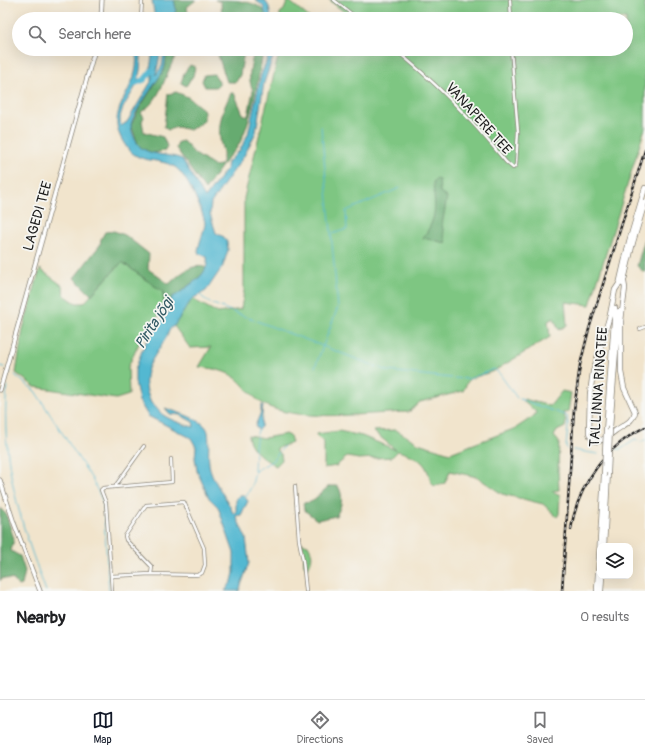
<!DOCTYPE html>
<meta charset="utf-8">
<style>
body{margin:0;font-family:Pangolin,sans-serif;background:#f6f6f6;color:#202124}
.controls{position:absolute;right:12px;bottom:12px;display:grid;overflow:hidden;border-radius:8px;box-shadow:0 4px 16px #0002}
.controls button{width:36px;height:36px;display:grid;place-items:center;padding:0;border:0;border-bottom:1px solid #e0e0e0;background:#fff;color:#202124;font:20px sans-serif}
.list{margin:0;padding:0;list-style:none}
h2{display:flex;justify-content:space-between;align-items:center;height:52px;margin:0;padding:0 16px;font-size:17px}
h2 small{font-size:13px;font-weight:400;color:#757577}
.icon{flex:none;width:22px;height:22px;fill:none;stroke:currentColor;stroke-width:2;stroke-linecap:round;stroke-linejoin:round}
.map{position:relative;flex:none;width:645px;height:591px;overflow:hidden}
.search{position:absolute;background:#fff;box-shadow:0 4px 16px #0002;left:12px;right:12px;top:12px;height:44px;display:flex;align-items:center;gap:10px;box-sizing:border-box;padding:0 14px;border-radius:22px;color:#757577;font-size:15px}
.sheet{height:108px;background:#fff}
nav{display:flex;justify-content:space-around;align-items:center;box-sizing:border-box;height:56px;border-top:1px solid #e0e0e0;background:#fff;font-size:11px;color:#757577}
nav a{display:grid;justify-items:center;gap:2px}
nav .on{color:#111827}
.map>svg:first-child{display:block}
</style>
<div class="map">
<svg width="645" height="591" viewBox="0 0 645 591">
<rect width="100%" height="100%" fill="#f6f6f2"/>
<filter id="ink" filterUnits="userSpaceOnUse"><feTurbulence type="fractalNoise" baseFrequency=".025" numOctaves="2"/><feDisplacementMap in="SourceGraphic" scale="8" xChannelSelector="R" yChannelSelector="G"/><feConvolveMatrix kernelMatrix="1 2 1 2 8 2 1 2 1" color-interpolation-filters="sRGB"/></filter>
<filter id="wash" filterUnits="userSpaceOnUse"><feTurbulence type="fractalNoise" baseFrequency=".012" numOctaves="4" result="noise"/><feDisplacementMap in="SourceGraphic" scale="16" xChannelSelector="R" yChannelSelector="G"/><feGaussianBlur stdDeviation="0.9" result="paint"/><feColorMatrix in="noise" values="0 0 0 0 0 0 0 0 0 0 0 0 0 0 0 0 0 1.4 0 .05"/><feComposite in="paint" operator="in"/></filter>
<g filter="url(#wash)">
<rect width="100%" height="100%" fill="#f1e4cc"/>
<path fill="#7ec682" stroke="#4d714f" d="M288,0l23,19h-31v-6l4,-3z
M329,0h316v128l-55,177 -25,-3 2,23 -8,5 -5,-12 -6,3 2,16 -56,34 -25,8 -6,12 -43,11 -11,10c-40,1 -104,10 -140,-5 -14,-6 -22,-19 -32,-28 -9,-8 -26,-11 -38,-12l12,-20 -21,1 -16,-22 18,-27 26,14 23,-4 3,-18v-93l36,-149h346v-30h-273z
M122,262l41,30 1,14 -5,9 -17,22 -14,30 1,28 -13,4 -81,-12 -19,-14 7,-44 17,-60 23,17 1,9 12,8h8z
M562,391l9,2 -3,19 -5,1 3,8 -1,6 -8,4 -3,5 5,6 -1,29 1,19 -7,1 8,4 -1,19 -2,3 -14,-13 -41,-10 -25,-17 -27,-6 -5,12 -11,3c-4,-4 -4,-9 -6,-14 -5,-14 -18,-17 -30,-21l-6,6 -33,2 -12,-2 -11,9 -12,2v-26l-8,-6v-2l23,-3 23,5 34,14 -23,-19 23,-1 22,13 32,10 66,-25 18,-12 2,-4 -12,-10v-3l26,7z
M286,434l4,2 2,7 -15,5v3l4,3 1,6 -6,6c-11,-6 -27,-17 -28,-31l16,3z
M301,543l7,2c5,9 5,13 0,23l-4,-3v-14z"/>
<path fill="#66ab70" stroke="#416446" d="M174,0h22l-9,7 2,12h-16l3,-10z
M215,0c20,0 50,0 52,19h-45l-1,-17z
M168,49h12c-14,19 -17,51 -39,63l3,5 -2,4 2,11 19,5 4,9 -2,5 -13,2 -13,-6 -8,-22 8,-16 24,-38c4,-7 1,-14 5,-22z
M219,49h47l-3,5c-5,23 -14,90 -34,102l-24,34 -29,-42 2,-6 5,-1 12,13 19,12 7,-1c5,-15 0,-14 -1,-27 -2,-17 4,-31 11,-45h3l9,21 5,2 5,-26c-7,-12 -1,-27 1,-40l-10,2 -4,23 -4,7h-9l-9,-27z
M190,65l5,2 -2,9 -7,10 -5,-3 3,-10z
M214,74l5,7v4l-3,2h-11l-3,-6 2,-6z
M176,92l12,5 16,13v11l-14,9 -13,-3 -9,3 -4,-3 4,-33z
M435,179l4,1 1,12 7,5 -5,28 4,18 -23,-5c15,-22 12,-30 10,-55z
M114,231l11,4 24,19 -1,15 21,15c11,-10 23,-22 38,-16 -9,15 -31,21 -36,38h-7l-1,-14 -41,-30 -31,33 -17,-17 26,-33 1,-6 4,-7z
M645,238v35l-8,-7z
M329,486h9c6,10 4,20 -2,30l-19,4 -13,-10 -1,-7 8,-1z
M0,508l6,6 8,25 -3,12 9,5 5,15 -3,14 -4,1 -4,-6 -12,-2 -2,3z"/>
<path fill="#53b8d1" stroke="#386a76" d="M152,0h22l2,9 -3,10h-18z
M255,0h10l4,7 2,12h-4l-4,-13z
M142,49h7l1,2 -7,2 -2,3c0,9 -1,18 -4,27 -5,14 -21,27 -16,43l6,-4 25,-42v-6l-2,-4 3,-21h8l-5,26 6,-9 2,-17h4c-4,8 -1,15 -5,22 -6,11 -31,43 -32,54 0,7 6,21 12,24 12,7 27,5 39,10l23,39 22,-30 1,-6 12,-12 8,-16 13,-59 10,-26h5l-12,34 -8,49 -12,24 -33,47 -1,11 6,19 8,4 3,5 1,8 -5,16 -17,25 -14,8 -18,27c-6,3 -5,7 -8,12 -15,25 -28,35 -15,65 4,3 6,6 9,9 4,6 27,14 34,15l-1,-5 -13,-7 -10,-1 -5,-6c10,4 41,11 43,24 2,12 -1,25 2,37 5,16 17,29 23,44h3v-15l7,-3 5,6 -7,14 -5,1 10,22 3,25 -10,28h-14l7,-10 2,-8v-20l-16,-46 -9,-9 -12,-27 -2,-13 1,-11 -5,-9 -43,-22 -9,-15 -4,-19v-12l8,-22 8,-15 18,-21 3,-15c6,-2 10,-6 15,-10 11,-8 22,-15 20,-30l-9,-4c0,-8 7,-24 7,-30 -2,-12 -19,-49 -30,-56 -21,-12 -39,1 -54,-29 -16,-31 20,-49 15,-84z
M263,405l-2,22 -3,3 -3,-4 6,-14v-6z"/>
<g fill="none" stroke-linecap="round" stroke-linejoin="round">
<path stroke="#53b8d1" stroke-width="1" d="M332,234l15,-5 -1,-18 54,-23
M200,295l8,7 38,15
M249,318l139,53 63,7
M0,366l4,1
M315,367l23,-60 -17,-181
M9,371l2,1
M15,375l20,16 57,88 11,23 6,89
M454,378l15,1 25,-10 5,4 18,25
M7,386c-7,75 13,136 39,205
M520,399l47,17 1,9 -2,22 3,3
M257,434l1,-4
M617,449h4l14,-9 6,2 4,-2
M573,450l25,4
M255,471l-1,-1c1,-12 0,-23 3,-34
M252,485l3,-14 17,-10 12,-15
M246,497l5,-10"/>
<path stroke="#53b8d1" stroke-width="5.5" d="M136,83l8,-3 9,-11"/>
</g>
</g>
<g filter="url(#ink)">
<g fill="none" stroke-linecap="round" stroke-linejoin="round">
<g stroke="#868074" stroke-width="4">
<path id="street" d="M334,0l24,19
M510,0l1,19
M141,19l1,-19
M394,49c42,33 78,71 112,113l7,6 3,-3 2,-33 -7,-83
M640,329l5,-2
M116,485l28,-39
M295,486l4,54 4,21 3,30
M111,576l40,-2 46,1 5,-2 3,-8 -1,-17 -20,-46 -38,3 -21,31 1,4 26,27 -1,7
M112,591l-6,-88 -5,-13 2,-2 69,-6 -1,-23"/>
</g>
<g stroke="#868074" stroke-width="5">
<path id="secondary" d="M101,19l1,-19
M0,390l95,-341
M0,480l14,43 26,68"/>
</g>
<g stroke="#868074" stroke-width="6">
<path id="highway" d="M619,284l-4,6 -5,25 -17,57 -3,22 -1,38c4,18 18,5 26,-1 8,-6 18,-9 20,-19l-11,-24 -3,-16v-51l4,-33 -1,-6
M623,284l10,-42 12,-40
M619,285l10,-43 16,-54
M610,427l9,-116
M606,432l9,-124
M604,546l4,-75
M597,591l7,-115
M601,591l1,-15"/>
</g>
<use href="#street" stroke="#fff" stroke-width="2.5"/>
<use href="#secondary" stroke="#fff" stroke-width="3.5"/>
<use href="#highway" stroke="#fff" stroke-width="4.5"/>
<g stroke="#1c1c1c" stroke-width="2.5">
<path id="rail" d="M571,529c7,-44 34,-82 74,-102
M562,591l12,-181 6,-45 9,-36 56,-179"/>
</g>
<use href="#rail" stroke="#f6f6f2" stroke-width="1" stroke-dasharray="3" stroke-linecap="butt"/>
<g stroke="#868074" stroke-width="6" stroke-linecap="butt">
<path id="highway-bridge" d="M608,471l2,-44
M604,476l2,-44"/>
</g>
<use href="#highway-bridge" stroke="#fff" stroke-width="4.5"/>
</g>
</g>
<g text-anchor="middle" stroke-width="3.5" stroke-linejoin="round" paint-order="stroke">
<g font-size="14" fill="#1c1c1c" stroke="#f6f6f2">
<text transform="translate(479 118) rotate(48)" y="5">VANAPERE TEE</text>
<text transform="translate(37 216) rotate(-74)" y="5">LAGEDI TEE</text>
<text transform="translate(598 387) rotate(-86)" y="5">TALLINNA RINGTEE</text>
</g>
<g font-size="15" font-style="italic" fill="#325a64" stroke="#f6f6f2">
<text transform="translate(154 323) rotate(-57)" y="5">Pirita jõgi</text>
</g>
</g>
</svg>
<div class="controls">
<button><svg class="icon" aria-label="layers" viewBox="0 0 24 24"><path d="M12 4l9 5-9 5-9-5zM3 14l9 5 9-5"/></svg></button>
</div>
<div class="search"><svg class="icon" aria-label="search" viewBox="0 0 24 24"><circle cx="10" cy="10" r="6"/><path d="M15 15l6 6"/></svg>Search here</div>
</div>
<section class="sheet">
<h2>Nearby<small>0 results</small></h2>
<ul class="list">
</ul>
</section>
<nav>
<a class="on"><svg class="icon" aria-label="map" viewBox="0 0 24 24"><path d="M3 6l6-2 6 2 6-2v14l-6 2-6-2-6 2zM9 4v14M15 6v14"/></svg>Map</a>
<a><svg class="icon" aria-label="directions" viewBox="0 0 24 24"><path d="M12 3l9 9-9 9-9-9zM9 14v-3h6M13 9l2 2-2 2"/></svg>Directions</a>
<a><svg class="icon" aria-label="saved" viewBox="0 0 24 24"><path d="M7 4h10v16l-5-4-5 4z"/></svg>Saved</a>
</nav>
